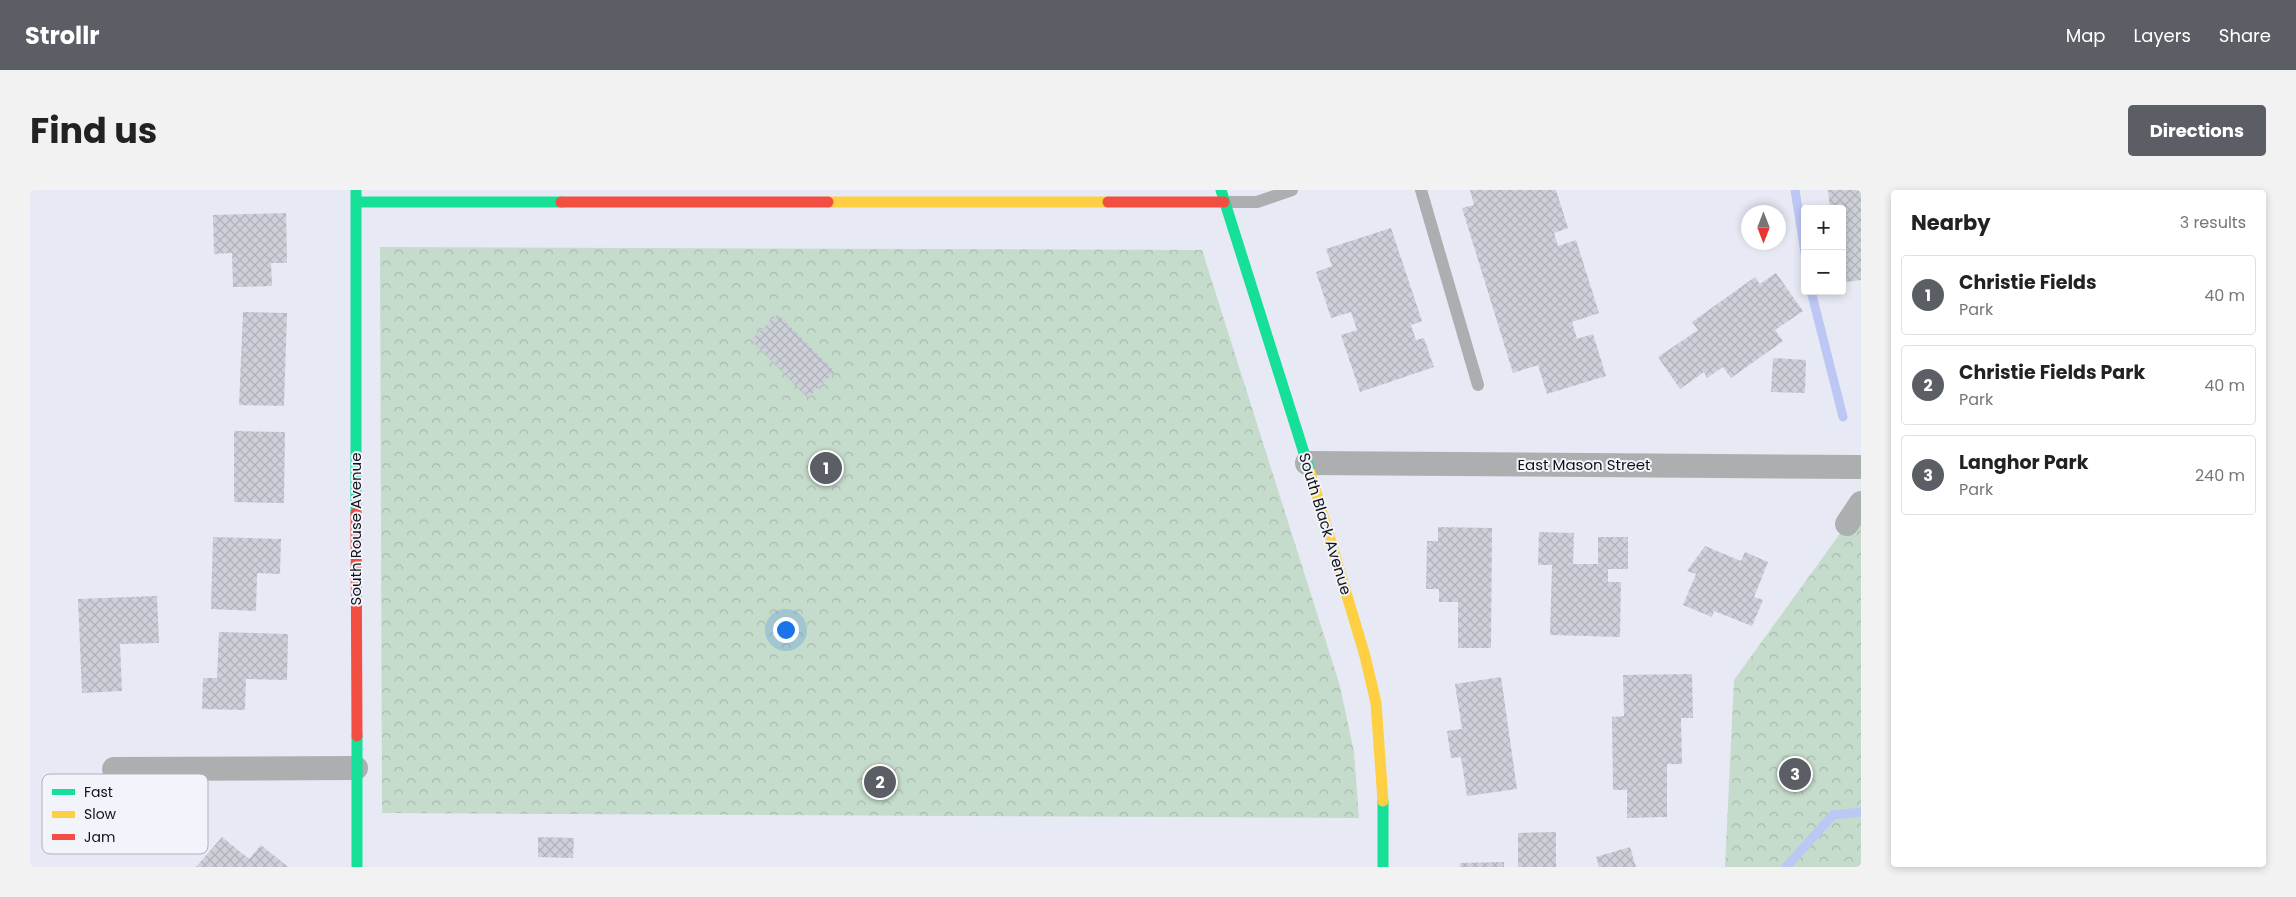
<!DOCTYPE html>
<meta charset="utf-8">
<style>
body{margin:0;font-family:Poppins,sans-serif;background:#f2f2f2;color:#222}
.controls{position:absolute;right:15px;top:15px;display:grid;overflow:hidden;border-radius:5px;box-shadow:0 2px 8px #0003}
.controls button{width:45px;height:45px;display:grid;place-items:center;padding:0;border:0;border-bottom:1px solid #e0e0e0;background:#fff;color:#222;font:25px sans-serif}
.compass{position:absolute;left:1711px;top:15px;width:45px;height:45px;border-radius:50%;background:#fff;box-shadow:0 2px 8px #0003;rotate:180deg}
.you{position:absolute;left:755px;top:439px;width:18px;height:18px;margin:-12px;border:4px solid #fff;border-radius:50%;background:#1a73e8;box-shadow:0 0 0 8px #1a73e833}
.badge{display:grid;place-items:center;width:32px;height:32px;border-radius:50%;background:#5b5e65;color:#fff;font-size:16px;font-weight:700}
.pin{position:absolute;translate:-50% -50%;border:2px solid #fff;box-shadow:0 1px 5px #0006}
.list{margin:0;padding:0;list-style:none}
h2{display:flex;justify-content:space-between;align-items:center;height:65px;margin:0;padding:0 20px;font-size:21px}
h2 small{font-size:16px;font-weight:400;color:#767676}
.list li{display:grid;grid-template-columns:32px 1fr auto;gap:15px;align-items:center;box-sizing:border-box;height:80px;margin:0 10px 10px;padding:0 10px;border:1px solid #e0e0e0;border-radius:5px}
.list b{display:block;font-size:19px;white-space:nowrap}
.list p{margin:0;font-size:16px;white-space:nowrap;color:#767676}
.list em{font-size:16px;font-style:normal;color:#767676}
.map{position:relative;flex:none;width:1831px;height:677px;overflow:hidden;border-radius:5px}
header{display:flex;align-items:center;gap:30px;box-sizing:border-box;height:70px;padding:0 25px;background:#5b5e65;color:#fff}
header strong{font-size:24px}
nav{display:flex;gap:28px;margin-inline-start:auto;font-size:18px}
.intro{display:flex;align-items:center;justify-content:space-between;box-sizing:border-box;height:120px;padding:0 30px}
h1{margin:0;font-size:35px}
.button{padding:12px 22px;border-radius:5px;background:#5b5e65;color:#fff;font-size:18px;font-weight:700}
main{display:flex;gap:30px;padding:0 30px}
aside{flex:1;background:#fff;border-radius:5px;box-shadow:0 2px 8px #0003}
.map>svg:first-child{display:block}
</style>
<header>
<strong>Strollr</strong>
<nav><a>Map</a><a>Layers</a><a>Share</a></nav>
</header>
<div class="intro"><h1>Find us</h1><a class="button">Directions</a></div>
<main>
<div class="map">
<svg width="1831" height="677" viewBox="0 0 1831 677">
<defs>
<pattern id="park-crowns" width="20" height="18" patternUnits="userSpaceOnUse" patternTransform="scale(1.25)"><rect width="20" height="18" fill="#c5dbcb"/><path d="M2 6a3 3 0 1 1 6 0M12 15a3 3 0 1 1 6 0" fill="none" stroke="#a8bbae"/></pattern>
<pattern id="building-cross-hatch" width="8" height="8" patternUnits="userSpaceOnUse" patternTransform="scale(1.25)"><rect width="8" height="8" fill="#cdd0d8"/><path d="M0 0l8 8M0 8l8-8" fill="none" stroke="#afb2b9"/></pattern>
</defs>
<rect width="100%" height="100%" fill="#e7eaf4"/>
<path fill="url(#park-crowns)" d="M350,57l822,3 138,436 14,66 5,66 -977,-5z
M1817,334h14v343h-136l9,-187z"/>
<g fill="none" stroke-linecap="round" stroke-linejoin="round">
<path stroke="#bcc7f4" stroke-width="9" d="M1765,0l10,63
M1781,101l32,126
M1756,677l47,-52 28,-3"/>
</g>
<path fill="url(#building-cross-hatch)" d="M1440,0h86l12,38 -14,5 4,13 18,-6 23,73 -27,9 5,17 16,-5 13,42 -59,18 -9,-29 -25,8 -51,-165 12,-3z
M1798,0h33v90l-15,2 -4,-40v-33h-12z
M256,23l1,50h-16l1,23 -39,1 -1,-34 -18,1 -1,-39z
M1361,38l31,93 -11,4 5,15 8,-2 10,29 -74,25 -19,-57 16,-5 -6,-18 -20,6 -15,-46 16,-6 -6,-17z
M1746,83l27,38 -28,19 8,11 -52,37 -8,-11 -16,11 -3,-6 -24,17 -22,-32 40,-27 -6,-8 63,-45 5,7z
M213,122l44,1 -3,93 -45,-1z
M748,124l57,58 -27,26 -57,-58z
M1743,168l33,2 -1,33 -34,-1z
M204,241l51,1 -1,71 -50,-1z
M1408,337l54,1 -1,120h-33v-46h-19v-13h-13l1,-48h11z
M1509,342l35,1 -1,31h25v-27h30v32h-20v13h13l-1,55 -70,-2 2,-70h-14z
M183,347l68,2 -1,35 -23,-1 -1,38 -45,-2z
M1675,356l36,15 4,-9 23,10 -14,35 9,3 -11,26 -38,-15 -2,6 -29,-12 13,-31 -9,-3z
M127,406l2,47 -39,1 2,47 -40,2 -4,-94z
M189,442l69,2 -1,46 -41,-1 -1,31 -43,-1 1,-31h14z
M1662,484l1,44h-12l1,46h-15v53l-40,1v-28h-14l-1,-73 12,-1 -1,-41z
M1471,487l16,112 -50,7 -6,-39 -10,1 -4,-27 15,-2 -7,-45z
M1526,642v35h-38v-34z
M192,647l27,22 12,-14 27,22h-92z
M508,647l36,1 -1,20 -35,-1z
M1600,657l6,20h-37l-3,-10z
M1474,672v5h-44v-4z"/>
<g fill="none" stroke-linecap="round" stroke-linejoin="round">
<path stroke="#abafaf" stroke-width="12" d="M1391,0l57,195
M1194,12h33l35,-12"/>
<path stroke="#abafaf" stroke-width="24" d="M1277,273l554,4
M1817,334l14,-21
M84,579l242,-1"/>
<path stroke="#16e098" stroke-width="11" d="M326,0v323
M1191,0l89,282
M326,12h205
M327,546v131
M1353,611v66"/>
<path stroke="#ffcf43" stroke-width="11" d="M798,12h280
M1280,282l55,184 11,47 7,98"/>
<path stroke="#f24e42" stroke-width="11" d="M531,12h267
M1078,12h116
M326,323l1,223"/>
</g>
<g text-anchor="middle" stroke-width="4" stroke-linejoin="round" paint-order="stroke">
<g font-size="15" fill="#101218" stroke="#f2f4fc">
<text x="1554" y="280">East Mason Street</text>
<text transform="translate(1295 334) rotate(73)" y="5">South Black Avenue</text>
<text transform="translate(326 339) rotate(-90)" y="5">South Rouse Avenue</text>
</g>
</g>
<rect x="12" y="584" width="166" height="80" rx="8" fill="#f2f4fc" stroke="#aeb0b8" stroke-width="1"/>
<rect x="22" y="599" width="23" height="6" fill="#16e098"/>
<rect x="22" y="621" width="23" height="7" fill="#ffcf43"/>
<rect x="22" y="644" width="23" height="6" fill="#f24e42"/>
<g font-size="14" fill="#101218">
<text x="54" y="607">Fast</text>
<text x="54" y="629">Slow</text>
<text x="54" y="652">Jam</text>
</g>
</svg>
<div class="controls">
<button>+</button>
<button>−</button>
</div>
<svg class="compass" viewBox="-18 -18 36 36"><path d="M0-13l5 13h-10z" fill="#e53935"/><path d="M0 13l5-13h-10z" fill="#767676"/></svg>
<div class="you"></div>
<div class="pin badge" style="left:796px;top:278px">1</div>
<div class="pin badge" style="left:850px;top:592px">2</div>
<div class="pin badge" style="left:1765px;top:584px">3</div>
</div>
<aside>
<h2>Nearby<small>3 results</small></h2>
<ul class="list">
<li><span class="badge">1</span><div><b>Christie Fields</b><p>Park</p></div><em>40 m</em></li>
<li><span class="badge">2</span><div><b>Christie Fields Park</b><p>Park</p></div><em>40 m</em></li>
<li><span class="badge">3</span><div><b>Langhor Park</b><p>Park</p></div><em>240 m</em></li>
</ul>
</aside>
</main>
